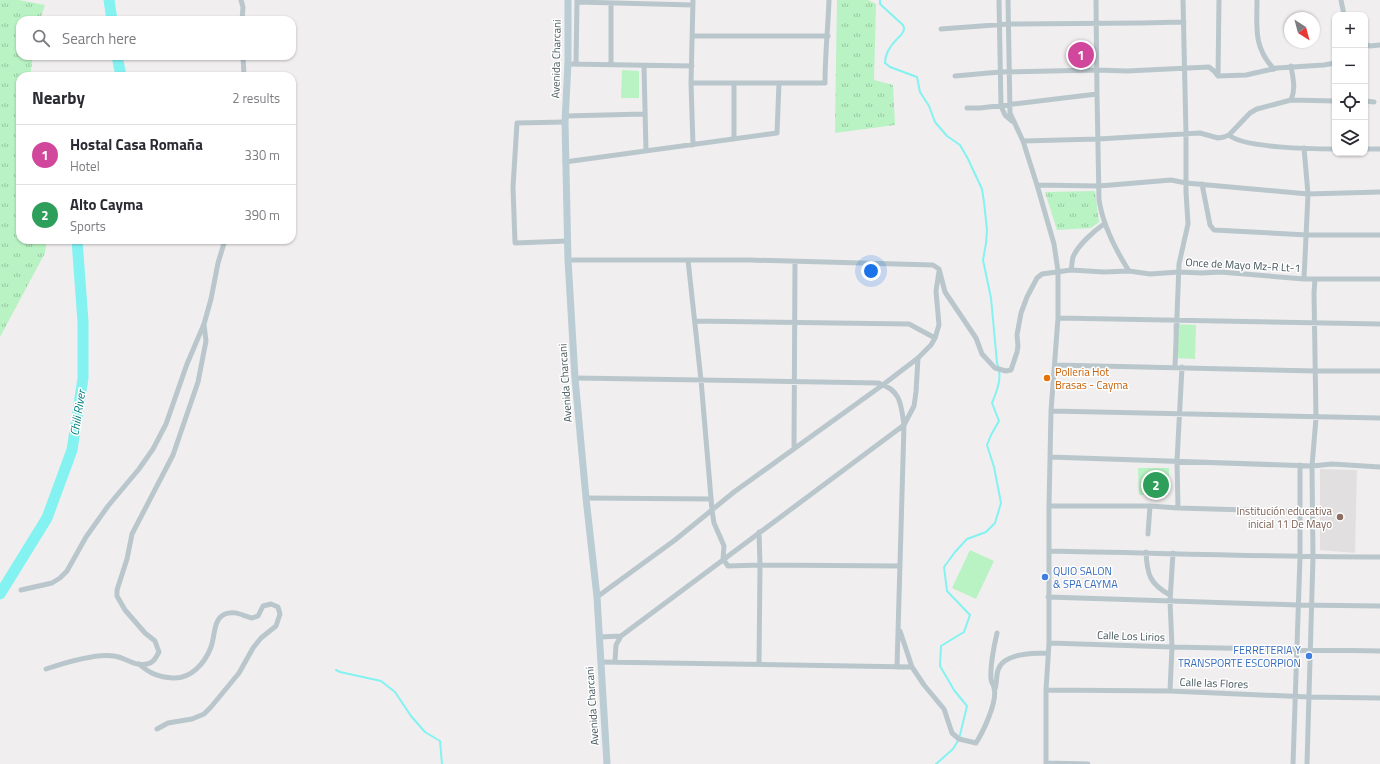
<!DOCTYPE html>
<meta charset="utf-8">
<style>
body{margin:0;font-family:"Titillium Web",sans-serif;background:#f2f2f3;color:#2b2b33}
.controls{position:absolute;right:12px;top:12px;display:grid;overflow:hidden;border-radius:8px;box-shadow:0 1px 3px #0004}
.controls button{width:36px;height:36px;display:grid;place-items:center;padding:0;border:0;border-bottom:1px solid #e1e1e2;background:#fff;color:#2b2b33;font:20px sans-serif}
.compass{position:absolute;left:1284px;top:12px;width:36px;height:36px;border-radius:50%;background:#fff;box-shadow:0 1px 3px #0004;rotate:144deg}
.you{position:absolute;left:871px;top:271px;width:14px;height:14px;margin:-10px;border:3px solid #fff;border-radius:50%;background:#1a73e8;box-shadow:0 0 0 6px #1a73e833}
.badge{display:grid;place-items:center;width:26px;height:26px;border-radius:50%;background:#1e5f86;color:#fff;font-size:13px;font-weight:700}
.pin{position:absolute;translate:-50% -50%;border:2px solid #fff;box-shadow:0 1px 4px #0006}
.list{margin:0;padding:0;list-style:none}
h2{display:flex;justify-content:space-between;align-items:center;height:52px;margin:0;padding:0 16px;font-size:17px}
h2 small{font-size:13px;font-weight:400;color:#7c7c81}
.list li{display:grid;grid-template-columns:26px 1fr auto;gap:12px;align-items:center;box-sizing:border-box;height:60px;padding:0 16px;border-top:1px solid #e1e1e2}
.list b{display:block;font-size:15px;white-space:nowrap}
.list p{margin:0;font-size:13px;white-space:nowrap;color:#7c7c81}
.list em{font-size:13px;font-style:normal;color:#7c7c81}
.icon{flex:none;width:22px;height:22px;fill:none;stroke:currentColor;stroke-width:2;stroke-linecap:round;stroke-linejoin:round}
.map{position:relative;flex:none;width:1380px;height:764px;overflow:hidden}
.search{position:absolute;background:#fff;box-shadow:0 1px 3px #0004;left:16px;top:16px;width:280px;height:44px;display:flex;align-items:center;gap:10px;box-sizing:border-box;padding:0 14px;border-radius:12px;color:#7c7c81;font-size:15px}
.panel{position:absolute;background:#fff;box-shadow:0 1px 3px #0004;left:16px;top:72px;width:280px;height:172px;border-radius:12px}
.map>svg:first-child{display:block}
</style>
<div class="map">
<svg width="1380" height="764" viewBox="0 0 1380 764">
<defs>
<pattern id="grass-tufts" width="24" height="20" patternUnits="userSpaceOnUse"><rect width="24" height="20" fill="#b9f2c3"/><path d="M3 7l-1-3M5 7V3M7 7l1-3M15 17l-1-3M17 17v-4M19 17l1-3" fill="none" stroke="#98c7a2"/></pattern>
</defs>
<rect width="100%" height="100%" fill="#f1eeef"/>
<path fill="#e2dfe1" d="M1320,469l37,1 -2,83 -35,-3z"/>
<path fill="url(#grass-tufts)" d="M0,0h19l26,5 -5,15h-20v36h13l-3,20h-10v164h27l-2,13 -45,84z
M837,0h31l8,4 -2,76 19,5 2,40 -60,8z
M1095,191l4,31 -8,6 -34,2 -12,-38z"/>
<path fill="#b9f2c3" d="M622,70l17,1v27h-18z
M1173,324l23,1 -1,34 -20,-1z
M1138,468h31v26l-30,1z
M970,550l24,11 -18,38 -24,-11z"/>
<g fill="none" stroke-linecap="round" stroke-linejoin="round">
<path stroke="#83f2f1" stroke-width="2" d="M880,0v4l23,21c1,3 2,4 0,7 -1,3 -4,5 -6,7 -6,6 -12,15 -12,24l5,4 27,10 3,15 9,14 6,16 12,14 13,9 8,14 14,30 2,13 3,28 -1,13 -3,17 8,38 6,65c6,13 0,28 -5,40l7,18 -8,14 -4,10 7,22 7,36 -6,20 -9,9 -19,7 -12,13 -11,15 3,24 23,24 -6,17 -23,14 -1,20 14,24 13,16 -8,33 -6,10 -17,15
M336,670l4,2 41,9 14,11 16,24 14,16 15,9 2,23"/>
<path stroke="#83f2f1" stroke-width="11" d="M109,0l3,20
M117,56l4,20
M0,594l47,-76 25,-68 11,-72v-56l-6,-82"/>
<path stroke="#b9c7cc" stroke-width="5" d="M241,0l2,7 -1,13
M693,0l-2,83 2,62
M999,0l2,106 4,9 7,6
M1008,0l2,113 13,28 14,44 17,59 4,27v47l-7,93 -2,95v137l-3,47v74
M1257,0c0,27 -4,47 17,69
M1341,0l3,15
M577,2l116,3
M611,4v60
M941,29l67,-5 132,-1 44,-1
M692,36h136
M1365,44l5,2 10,-1
M243,56l1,20
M567,64l125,2
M576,64l1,-64
M644,66l2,85
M955,76l45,-4 97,-2 30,1 82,-4 5,4 4,5
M1218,76l28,-1 31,-7 47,-3 11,-2
M1218,76l1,-76
M691,83h134c0,-28 3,-55 4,-83
M1097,94l2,106c4,26 16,49 30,71
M1291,100l44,1
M1365,101l9,1
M967,108h13l117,-14 -1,-94
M565,116l79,-2
M565,122l-48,1 -4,64 2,56 52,-2
M1229,135c14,13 85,14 106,14
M734,139v-56
M1023,141l75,-2 102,-6 18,5 6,-1 5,-2 21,-22 7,-4 34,-9c5,-11 2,-22 0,-34
M1304,148l4,46 -4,85
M1365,149h15
M565,162l212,-29 2,-50
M1202,184l8,41 4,5 93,5h73
M1037,185l62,1 72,-6 15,3 122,11 72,-2
M568,260h182l183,5 6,4 6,23 31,46 6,16 13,14 11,3 5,-1 6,-18 1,-6 -1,-11 4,-22 6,-16 10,-19 5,-4 29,-4 33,2 25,-1 21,3 29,-2 23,1 18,-1 84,7h76
M688,260l13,120 11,130 2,13 10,23 -1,13 5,7 32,-1 140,1
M1071,270c1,-4 1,-9 2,-13 5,-12 21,-26 31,-33
M1058,318l322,6
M695,321l214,3 26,14
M1055,365l261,6h64
M1175,367l4,-103 9,-40 -2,-32v-58l-3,-134
M575,378l303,5c23,7 23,21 26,42l-7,242
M1051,411l329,7
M794,449l1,-187
M1050,457l262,9 20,-2 48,3
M586,498l125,1
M1049,506h101l28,2 134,4
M1178,508l-1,-47 5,-94
M1148,534l2,-28
M1049,551c110,2 221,6 331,6
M1146,552c1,23 4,32 24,43
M21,590l31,-7 8,-5 7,-7 19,-34 22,-31 31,-37 14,-20 13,-25 21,-60 17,-40 7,-25 7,-36 7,-23
M597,597l78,-57 59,-48 150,-108 34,-26 13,-13 4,-7 4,-13 -3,-34 3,-20
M1048,597l250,8 82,1
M900,631l12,36 12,18 20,24 8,24 7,6 17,4c7,-11 22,-42 18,-55 0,-3 -3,-5 -3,-9 -1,-12 3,-33 6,-46
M600,637l21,-1
M1049,643l123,4 208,4
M615,661l1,-16 5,-9 283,-211 10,-19 2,-14 2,-34
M601,662l311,5
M139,664c11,10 20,13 34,14 18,1 32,-15 38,-31 4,-10 2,-28 14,-33 10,-4 18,2 27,4l6,-2 5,-10 8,-2 7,3 2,7 -4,12 -15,12 -8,10 -14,25 -28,34 -7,7 -12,5 -24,4 -11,6
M759,664l1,-99 -1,-33
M46,669c18,-6 49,-16 68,-13 11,1 21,11 33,8 7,-1 9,-7 12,-12l-4,-11 -10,-8 -20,-23 -8,-14v-6l10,-31 5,-25 41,-79 25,-73 8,-41 -2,-17
M995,689c2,-6 1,-13 3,-19 5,-17 36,-17 50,-17
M1046,690l124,1 139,6 71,1
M1170,691l2,-44 -2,-46 3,-48
M1046,763l42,1
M1293,764l7,-207v-92
M1307,764l6,-207 -1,-91 4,-48 -2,-125 1,-14"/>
<path stroke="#baccd4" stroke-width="7" d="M568,0v62l-3,60 3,138 7,118 11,120 11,99 10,167"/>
</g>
<circle fill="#e8710a" stroke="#fff" stroke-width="1.5" cx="1047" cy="378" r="4"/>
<circle fill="#8d6e63" stroke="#fff" stroke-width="1.5" cx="1340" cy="517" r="4"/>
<g fill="#3f7fe0" stroke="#fff" stroke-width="1.5">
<circle cx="1045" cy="577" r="4"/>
<circle cx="1309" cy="656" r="4"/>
</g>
<g text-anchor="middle" stroke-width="3" stroke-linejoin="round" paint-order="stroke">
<g font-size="11" fill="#45575d" stroke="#fff">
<text transform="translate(556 59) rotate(-89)" y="4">Avenida Charcani</text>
<text transform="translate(1243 265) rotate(3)" y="4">Once de Mayo Mz-R Lt-1</text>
<text transform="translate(565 383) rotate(-94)" y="4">Avenida Charcani</text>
<text transform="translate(1131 636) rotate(2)" y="4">Calle Los Lirios</text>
<text transform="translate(1214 683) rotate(2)" y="4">Calle las Flores</text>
<text transform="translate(592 706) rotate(-94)" y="4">Avenida Charcani</text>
</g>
<g font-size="11" fill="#c56008" stroke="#fff" text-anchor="start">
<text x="1055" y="376">Polleria Hot<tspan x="1055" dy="13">Brasas - Cayma</tspan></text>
</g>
<g font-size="11" fill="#785e54" stroke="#fff" text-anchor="end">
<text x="1332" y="515">Institución educativa<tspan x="1332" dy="13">inicial 11 De Mayo</tspan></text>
</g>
<g font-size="11" fill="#366cbe" stroke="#fff" text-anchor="start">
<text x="1053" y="575">QUIO SALON<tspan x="1053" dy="13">&amp; SPA CAYMA</tspan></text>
<text x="1301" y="654" text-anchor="end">FERRETERIA Y<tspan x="1301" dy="13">TRANSPORTE ESCORPION</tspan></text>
</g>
<g font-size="12" font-style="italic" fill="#078281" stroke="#fff">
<text transform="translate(78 413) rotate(-81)" y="4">Chili River</text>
</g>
</g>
</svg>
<div class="controls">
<button>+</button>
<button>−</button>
<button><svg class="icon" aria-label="locate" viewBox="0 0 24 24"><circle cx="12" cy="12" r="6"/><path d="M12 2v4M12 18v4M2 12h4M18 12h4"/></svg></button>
<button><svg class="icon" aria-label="layers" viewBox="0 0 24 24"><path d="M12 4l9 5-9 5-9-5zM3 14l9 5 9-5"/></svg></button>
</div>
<svg class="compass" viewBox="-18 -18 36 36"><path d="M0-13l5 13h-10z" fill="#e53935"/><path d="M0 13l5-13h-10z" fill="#7c7c81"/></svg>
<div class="you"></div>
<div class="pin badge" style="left:1081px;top:55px;background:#d1479c">1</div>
<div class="pin badge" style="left:1156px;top:485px;background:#2e9e5b">2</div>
<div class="search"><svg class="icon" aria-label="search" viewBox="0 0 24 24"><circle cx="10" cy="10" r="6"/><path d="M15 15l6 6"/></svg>Search here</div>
<section class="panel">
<h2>Nearby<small>2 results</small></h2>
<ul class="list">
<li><span class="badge" style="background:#d1479c">1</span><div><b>Hostal Casa Romaña</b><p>Hotel</p></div><em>330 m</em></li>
<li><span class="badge" style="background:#2e9e5b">2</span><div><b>Alto Cayma</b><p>Sports</p></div><em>390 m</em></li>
</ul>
</section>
</div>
